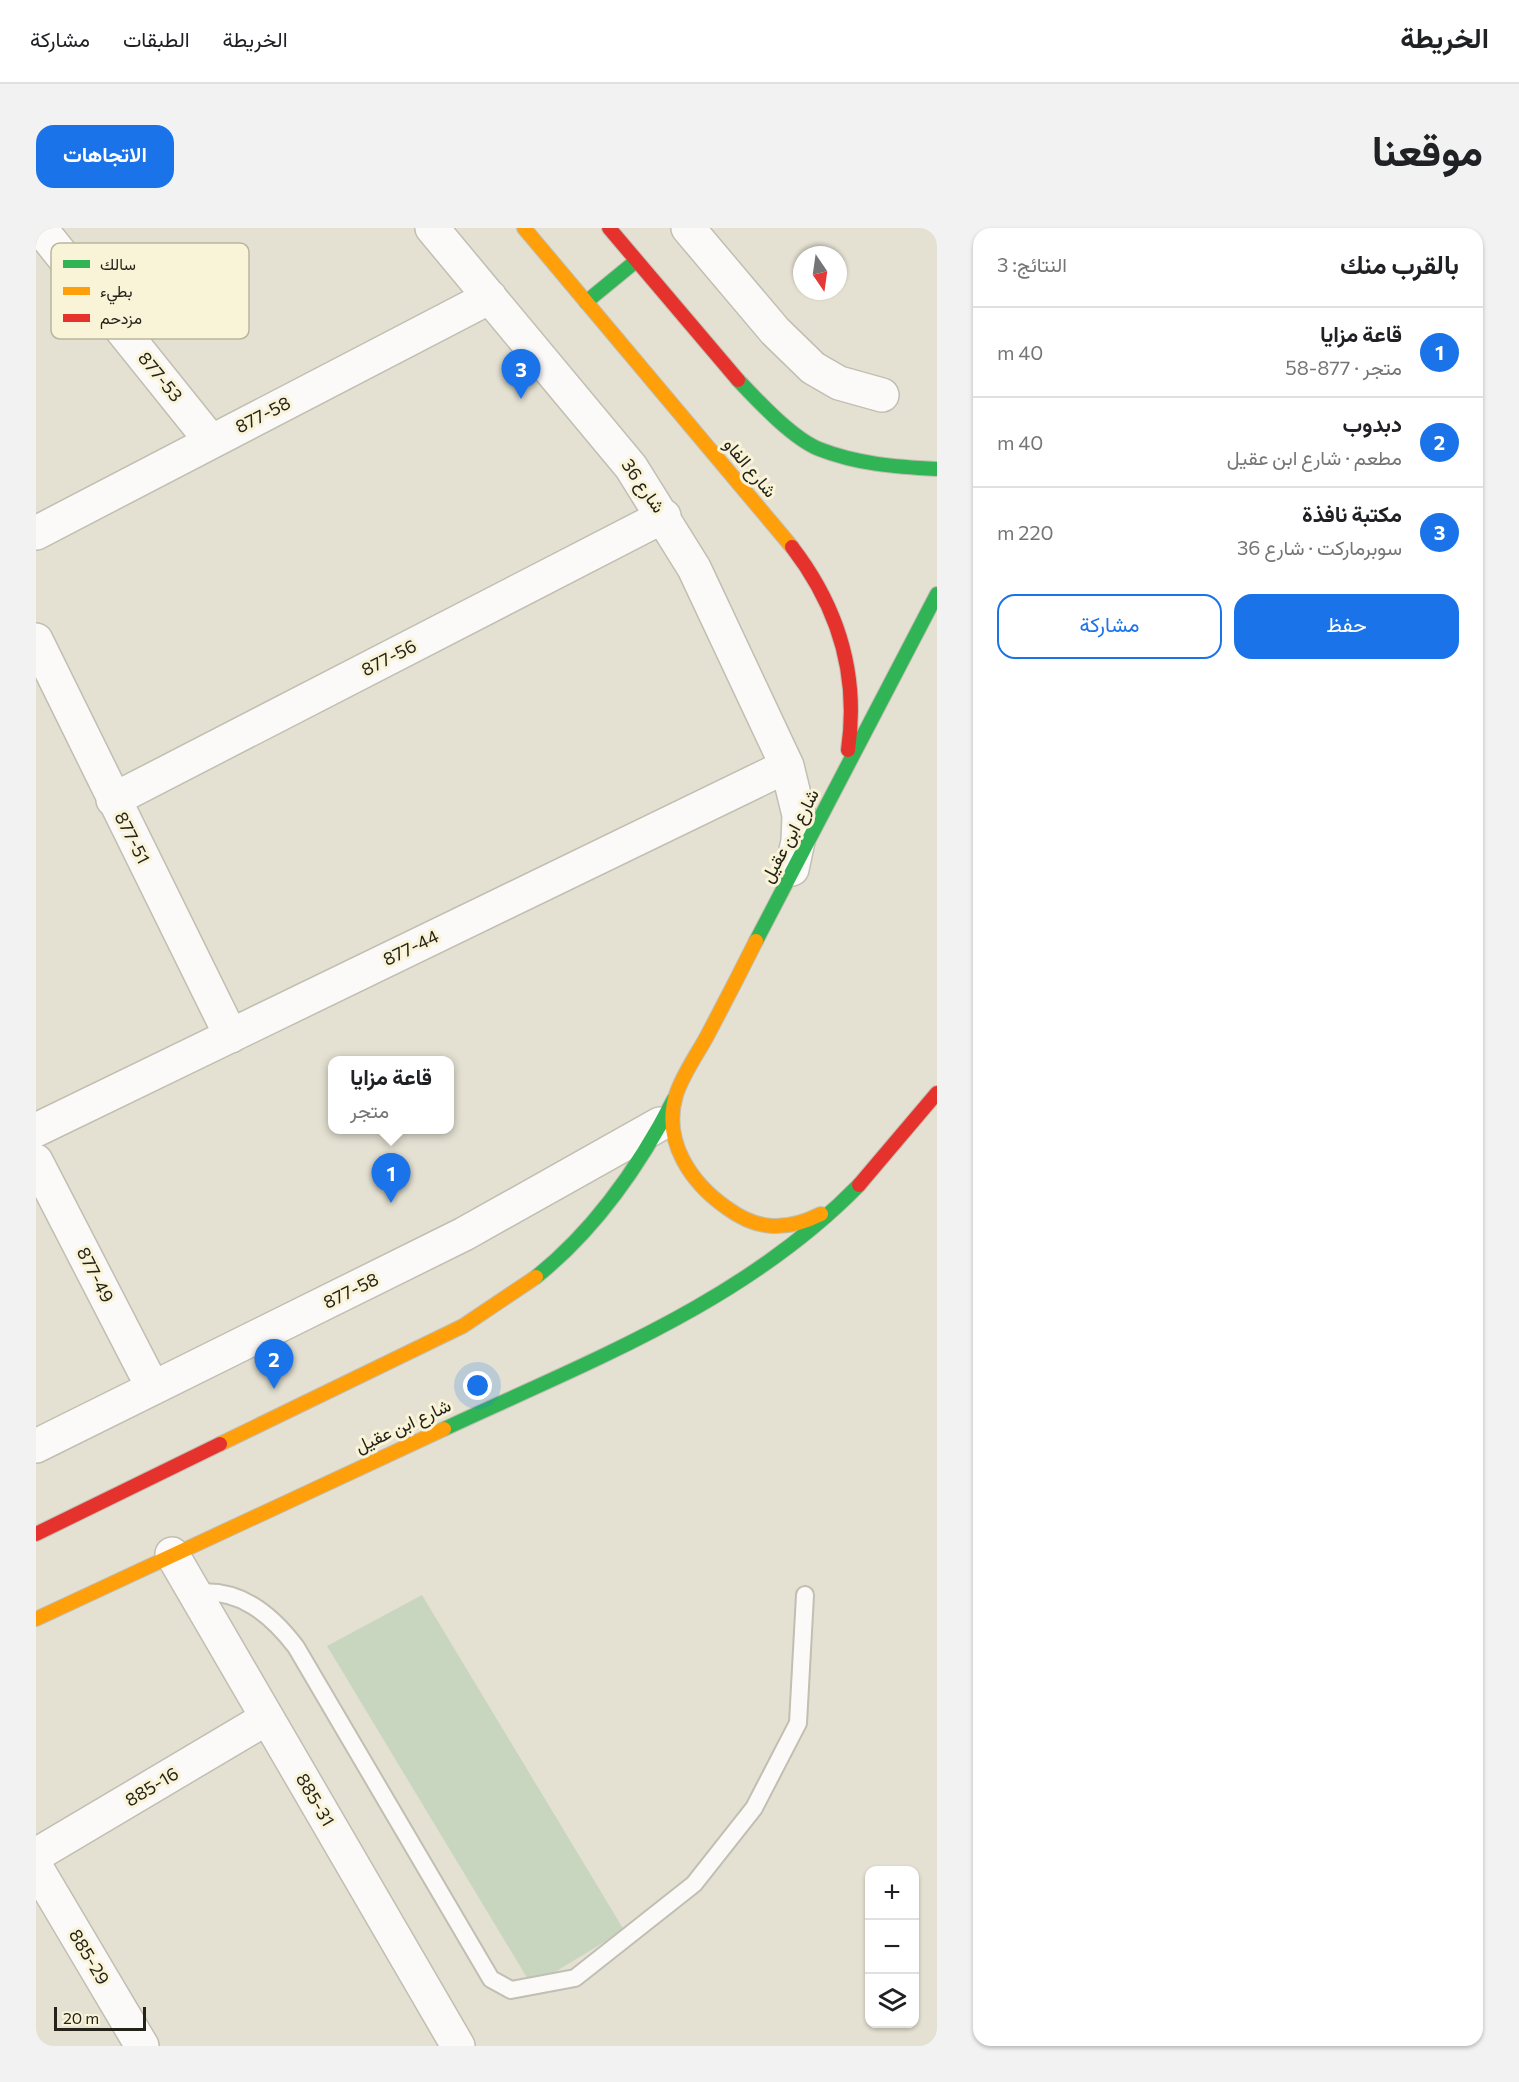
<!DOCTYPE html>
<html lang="ar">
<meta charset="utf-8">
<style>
body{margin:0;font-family:Commissioner,Vazirmatn,sans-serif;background:#f2f2f2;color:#202124;direction:rtl}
.controls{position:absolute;right:18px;bottom:18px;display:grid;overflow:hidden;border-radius:12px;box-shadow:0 2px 4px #0004}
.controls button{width:54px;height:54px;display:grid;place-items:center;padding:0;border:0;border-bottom:2px solid #e0e0e0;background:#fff;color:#202124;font:30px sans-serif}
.compass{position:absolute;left:757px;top:18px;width:54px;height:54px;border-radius:50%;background:#fff;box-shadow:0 2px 4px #0004;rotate:167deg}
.scale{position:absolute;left:18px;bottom:15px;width:92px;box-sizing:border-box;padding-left:6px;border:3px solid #252319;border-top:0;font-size:16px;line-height:21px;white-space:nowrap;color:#252319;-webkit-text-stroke:4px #f9f3d7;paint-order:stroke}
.you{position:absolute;left:442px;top:1158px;width:21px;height:21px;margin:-15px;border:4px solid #fff;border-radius:50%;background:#1a73e8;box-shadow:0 0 0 9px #1a73e833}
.badge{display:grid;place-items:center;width:39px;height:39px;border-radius:50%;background:#1a73e8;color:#fff;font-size:20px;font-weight:700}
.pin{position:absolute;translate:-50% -50px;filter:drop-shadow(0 2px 3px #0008)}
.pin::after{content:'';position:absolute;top:32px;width:21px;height:18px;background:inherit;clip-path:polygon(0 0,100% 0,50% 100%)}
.popup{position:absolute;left:292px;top:828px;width:126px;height:78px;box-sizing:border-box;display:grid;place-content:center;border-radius:12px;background:#fff;filter:drop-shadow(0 2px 4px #0005);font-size:20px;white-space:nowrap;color:#757577}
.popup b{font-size:22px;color:#202124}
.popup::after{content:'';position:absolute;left:50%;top:100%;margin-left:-12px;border:12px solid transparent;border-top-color:#fff}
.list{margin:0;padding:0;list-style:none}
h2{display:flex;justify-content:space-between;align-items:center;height:78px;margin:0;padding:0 24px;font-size:26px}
h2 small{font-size:20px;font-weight:400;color:#757577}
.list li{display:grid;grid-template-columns:39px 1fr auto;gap:18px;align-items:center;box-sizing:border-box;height:90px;padding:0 24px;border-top:2px solid #e0e0e0}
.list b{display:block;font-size:22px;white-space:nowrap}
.list p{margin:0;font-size:20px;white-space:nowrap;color:#757577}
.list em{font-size:20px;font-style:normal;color:#757577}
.actions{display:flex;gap:12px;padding:18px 24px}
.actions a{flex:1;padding:14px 0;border:2px solid #1a73e8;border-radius:18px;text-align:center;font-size:21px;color:#1a73e8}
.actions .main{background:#1a73e8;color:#fff}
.icon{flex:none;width:33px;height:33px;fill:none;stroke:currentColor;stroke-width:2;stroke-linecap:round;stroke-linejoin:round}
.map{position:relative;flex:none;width:901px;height:1818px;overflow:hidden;direction:ltr;border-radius:18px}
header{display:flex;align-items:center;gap:36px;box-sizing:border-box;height:84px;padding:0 30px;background:#fff;border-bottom:2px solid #e0e0e0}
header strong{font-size:28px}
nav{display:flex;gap:33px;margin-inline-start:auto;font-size:21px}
.intro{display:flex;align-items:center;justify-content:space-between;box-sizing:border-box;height:144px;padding:0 36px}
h1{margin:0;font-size:42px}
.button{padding:15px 27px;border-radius:18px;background:#1a73e8;color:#fff;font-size:21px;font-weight:700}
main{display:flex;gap:36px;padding:0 36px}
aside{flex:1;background:#fff;border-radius:18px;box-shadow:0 2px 4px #0004}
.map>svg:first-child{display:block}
</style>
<header>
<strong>الخريطة</strong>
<nav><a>الخريطة</a><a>الطبقات</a><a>مشاركة</a></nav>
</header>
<div class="intro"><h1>موقعنا</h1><a class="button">الاتجاهات</a></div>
<main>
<aside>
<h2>بالقرب منك<small>النتائج: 3</small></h2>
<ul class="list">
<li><span class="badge">1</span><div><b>قاعة مزايا</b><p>متجر · 877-58</p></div><em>40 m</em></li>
<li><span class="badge">2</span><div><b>دبدوب</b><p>مطعم · شارع ابن عقيل</p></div><em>40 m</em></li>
<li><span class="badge">3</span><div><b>مكتبة نافذة</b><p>سوبرماركت · شارع 36</p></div><em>220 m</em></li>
</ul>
<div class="actions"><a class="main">حفظ</a><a>مشاركة</a></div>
</aside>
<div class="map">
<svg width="901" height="1818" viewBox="0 0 901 1818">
<rect width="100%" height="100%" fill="#e4e1d2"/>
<path fill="#c8d6c0" d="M386,1367l202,335 -92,56 -205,-340z"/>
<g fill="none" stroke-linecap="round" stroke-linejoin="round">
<g stroke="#c1beb2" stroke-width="20">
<path id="lane" d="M159,1365c44,-5 75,20 101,54l195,332 20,11 64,-12 119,-94 60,-76 44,-85 7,-128"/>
</g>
<g stroke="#c1beb2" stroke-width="36">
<path id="street" d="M4,0l171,213
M396,0l199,239 63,101 93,198 12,49 -1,26 -6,28
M652,0l87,103 38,37 26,15 43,12
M0,305l454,-236
M0,412l195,396
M77,572l551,-284
M0,902l751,-364
M0,933l117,227
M0,1218l428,-212 196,-110
M136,1326l286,492
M0,1627l231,-137
M0,1639l106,179"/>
</g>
<g stroke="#c1beb2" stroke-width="16">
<path id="fast" d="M550,74l50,-41
M702,152c20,21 54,58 81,69 38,15 77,18 118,20
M720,713l181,-347
M500,1049c60,-48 103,-110 138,-178
M408,1201c146,-68 301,-127 415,-244"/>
</g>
<g stroke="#c1beb2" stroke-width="16">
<path id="slow" d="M488,0l268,319
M720,713c-16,32 -33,65 -50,97 -10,18 -24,38 -30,57 -14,46 15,88 51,113 31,23 60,23 94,6
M184,1216l243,-118 73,-49
M0,1391l408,-190"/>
</g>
<g stroke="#c1beb2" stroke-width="16">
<path id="jam" d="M573,0l129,152
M756,319c46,60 67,128 56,203
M823,957l78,-92
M0,1306l184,-90"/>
</g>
<use href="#lane" stroke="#fbfaf8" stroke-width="16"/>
<use href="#street" stroke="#fbfaf8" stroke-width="33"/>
<use href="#fast" stroke="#30b455" stroke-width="14"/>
<use href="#slow" stroke="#ff9f0a" stroke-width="14"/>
<use href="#jam" stroke="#e5322d" stroke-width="14"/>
</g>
<g text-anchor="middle" stroke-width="6" stroke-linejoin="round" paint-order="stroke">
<g font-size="18" fill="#252319" stroke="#f9f3d7">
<text transform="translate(124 149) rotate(51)" y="6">877-53</text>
<text transform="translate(227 187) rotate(-27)" y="6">877-58</text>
<text transform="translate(714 240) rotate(50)" y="6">شارع الفاو</text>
<text transform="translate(607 258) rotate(55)" y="6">شارع 36</text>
<text transform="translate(353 430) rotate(-27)" y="6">877-56</text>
<text transform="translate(754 608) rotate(-62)" y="6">شارع ابن عقيل</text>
<text transform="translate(96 610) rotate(63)" y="6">877-51</text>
<text transform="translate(375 720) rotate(-26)" y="6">877-44</text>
<text transform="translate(59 1047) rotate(63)" y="6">877-49</text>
<text transform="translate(315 1063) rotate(-26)" y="6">877-58</text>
<text transform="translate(367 1198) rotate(-25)" y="6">شارع ابن عقيل</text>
<text transform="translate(116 1559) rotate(-31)" y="6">885-16</text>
<text transform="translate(279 1572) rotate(60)" y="6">885-31</text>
<text transform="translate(53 1729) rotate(59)" y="6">885-29</text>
</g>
</g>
<rect x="15" y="15" width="198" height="96" rx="9" fill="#f9f3d7" stroke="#b9b59e" stroke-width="1.5"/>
<rect x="27" y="32" width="27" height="8" fill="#30b455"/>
<rect x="27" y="59" width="27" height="8" fill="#ff9f0a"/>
<rect x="27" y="86" width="27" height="8" fill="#e5322d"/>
<g font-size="16" fill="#252319">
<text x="64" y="42">سالك</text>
<text x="64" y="69">بطيء</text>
<text x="64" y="96">مزدحم</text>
</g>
</svg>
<div class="controls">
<button>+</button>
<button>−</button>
<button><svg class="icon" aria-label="layers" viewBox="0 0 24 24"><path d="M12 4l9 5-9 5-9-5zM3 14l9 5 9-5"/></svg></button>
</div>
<svg class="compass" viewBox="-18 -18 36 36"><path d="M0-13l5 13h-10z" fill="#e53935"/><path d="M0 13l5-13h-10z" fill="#757577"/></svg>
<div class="scale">20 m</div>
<div class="you"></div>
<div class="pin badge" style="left:355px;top:975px">1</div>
<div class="popup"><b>قاعة مزايا</b>متجر</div>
<div class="pin badge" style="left:238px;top:1161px">2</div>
<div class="pin badge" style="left:485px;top:171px">3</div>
</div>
</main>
